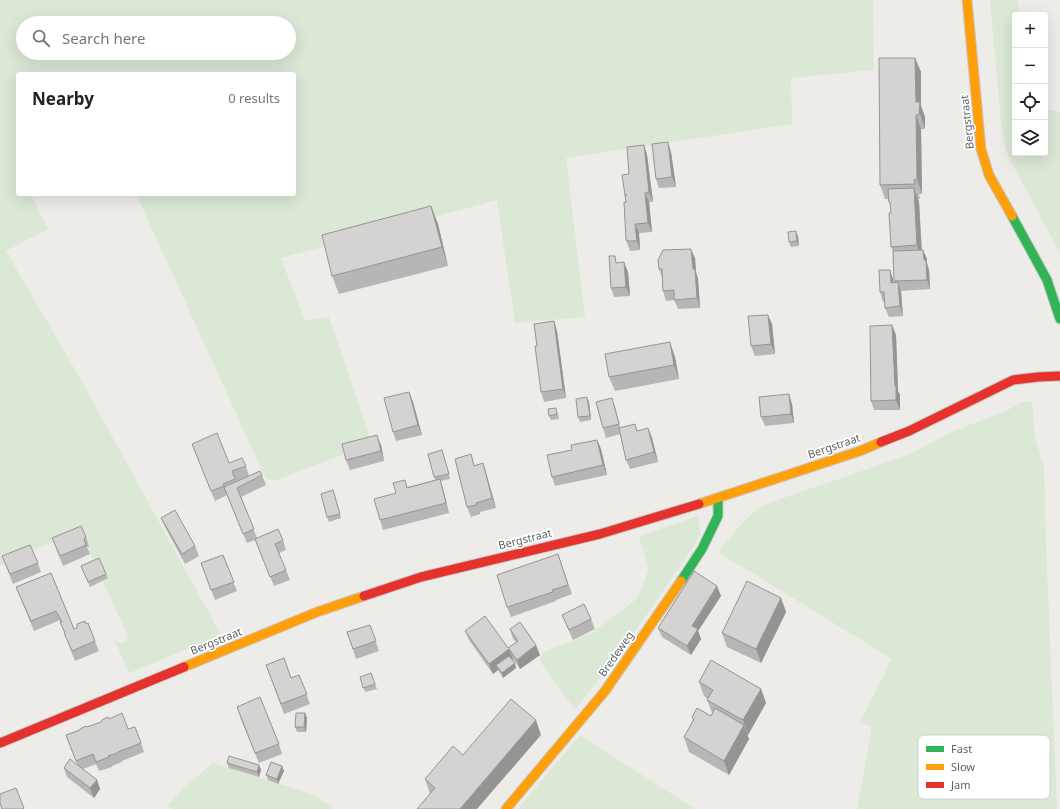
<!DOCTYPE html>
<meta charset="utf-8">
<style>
body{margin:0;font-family:"Noto Sans",sans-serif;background:#f2f2f2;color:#222}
.controls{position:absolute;right:12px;top:12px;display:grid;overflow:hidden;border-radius:4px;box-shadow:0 4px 16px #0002}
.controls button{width:36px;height:36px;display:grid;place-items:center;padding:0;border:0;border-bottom:1px solid #e0e0e0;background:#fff;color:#222;font:20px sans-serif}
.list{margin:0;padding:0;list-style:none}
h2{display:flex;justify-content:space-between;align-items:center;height:52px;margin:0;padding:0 16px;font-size:17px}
h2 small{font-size:13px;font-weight:400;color:#767676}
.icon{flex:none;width:22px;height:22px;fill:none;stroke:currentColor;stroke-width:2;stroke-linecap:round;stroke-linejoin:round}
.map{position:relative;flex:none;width:1060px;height:809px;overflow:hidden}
.search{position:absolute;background:#fff;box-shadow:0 4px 16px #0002;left:16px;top:16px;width:280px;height:44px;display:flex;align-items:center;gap:10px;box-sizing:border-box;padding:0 14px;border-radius:22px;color:#767676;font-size:15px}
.panel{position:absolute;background:#fff;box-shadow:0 4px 16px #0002;left:16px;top:72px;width:280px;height:124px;border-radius:4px}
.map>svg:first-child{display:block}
</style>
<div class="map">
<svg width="1060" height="809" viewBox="0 0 1060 809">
<rect width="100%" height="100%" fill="#eeece9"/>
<path fill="#dbe8d6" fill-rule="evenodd" d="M0,0h873l1,70 -83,8 1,46 -226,34 19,159 -70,6 -18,-123 -216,58 24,63 24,-4 43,126 -95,37 -11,-1 -130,-285h158v-120h-276v120h13l17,35 -42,22 78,134 137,250 -92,38 -14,-32 7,3 4,-3 2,-5 -49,-107 -79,37zM23,23h266v30h-266z
M990,0h28l1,15h-4v138h30v-45l5,2 10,2v141l-52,-97 -4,-15 -3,-20z
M1026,401l6,1 3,35 9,29 2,78 11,265h-200l15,-82 -12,-5 32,-63 -174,-107c14,-16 27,-35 45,-47l145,-50 44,-23 58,-23 9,-6z
M697,516l4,19 -64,94 -62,81 -36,-50 5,-8 29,-11 20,-9 41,-31 6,-9 3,-7 5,-14v-4l-8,-27v-4z
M580,735l115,74h-177z
M213,763l99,31 22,15h-163l-3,-4 15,-17z"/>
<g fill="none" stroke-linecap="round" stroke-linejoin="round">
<g stroke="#c8c9c8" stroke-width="11">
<path id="fast" d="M1012,216l35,64 13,39
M681,581l21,-32 16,-33v-18"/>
</g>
<g stroke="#c8c9c8" stroke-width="11">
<path id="slow" d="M967,0l14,149 8,26 23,41
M699,504l161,-53 21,-9
M184,667l133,-55 47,-16
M506,809l99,-118 76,-110"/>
</g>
<g stroke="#c8c9c8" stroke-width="11">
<path id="jam" d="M881,442l28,-11 104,-51 25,-3 22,-1
M364,596l57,-19 179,-43 99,-30
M0,743l184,-76"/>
</g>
<use href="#fast" stroke="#30b455" stroke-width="9"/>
<use href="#slow" stroke="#ff9f0a" stroke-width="9"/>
<use href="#jam" stroke="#e5322d" stroke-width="9"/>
</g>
<path fill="#b7b5b5" d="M915,58l6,14v34l4,11v12h-4l1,65h-3l1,5h-2l1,3 3,48h1l4,9v4l2,7 1,19 -29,2 2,25 -14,1 -4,-9v-6h-2l-3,-10 13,-13v4h1l-1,-32 -2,-4v-39l-3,-9h-3l-5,-14z
M644,145l3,10 6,47h-4l3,30 -13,1 1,17 -10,1 -4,-11v-38l-1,-7 4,-21z
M671,152l5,35 -17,1 -3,-9z
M431,206l7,18 10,42 -109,28 -7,-18z
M798,236l1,10 -8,1 -2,-5z
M695,258l1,14 2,7 2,29 -22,1 -4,-9 -8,1 -3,-10 -1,-14 -3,-8z
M628,272l2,24 -16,1 -3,-9z
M554,321l3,10 9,67 -22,4 -3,-10 -4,-46z
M772,324l3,30 -20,2 -4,-10z
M892,325l4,10 2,56 2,4v15h-26l-3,-9z
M675,357l4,22 -64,12 -6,-14z
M409,392l4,10 9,33 -26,6 -3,-9z
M589,402l2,18 -11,2 -2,-5z
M792,404l2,19 -29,3 -4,-9z
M615,407l5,21 17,3 11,-3 4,10 6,24 -28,7 -4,-9 -6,-26 -14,4 -3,-10z
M558,413l1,6 -8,1 -2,-4z
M597,440l4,9 6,26 -52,11 -3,-9z
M192,444l37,19 17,3 3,10 13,-1 4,10 -25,12 16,41 26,2 3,10 -7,3 11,27 -16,6 -19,-46 -8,3 -20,-48 -12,6z
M381,445l3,16 -34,9 -4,-10z
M442,450l8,29 -10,2 3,8 6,24 -66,17 -3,-10 16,-27 9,-13 2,7 28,-7 -1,-3z
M483,463l3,10 10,35 -16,4v2l-9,3 -4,-10 8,-42z
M333,490l8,28 -12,4 -2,-5z
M161,518l34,28 4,10 -14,8 -20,-37z
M86,537l3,10h-2l3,7 -27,12 -11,-28z
M558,554l14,40 -16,6v1l-45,16 -4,-10z
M223,555l14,36 -22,9 -14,-37z
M2,556l36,7 3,9 -28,12z
M81,566l25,8 2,4 -18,9z
M51,573l23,56 21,12 4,10 -24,10 -7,-18 -8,-23 -26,11 -18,-44z
M717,586l4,10 -23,35 3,8 -10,16 -29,-18 -4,-9z
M781,598l5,14 -25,51 -34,-16 -5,-14z
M562,615l29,4 4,10 -22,11 -7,-16z
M370,625l9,26 -23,8 -9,-27z
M510,629l30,26 -20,14 -7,-10 -1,1 4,8 -13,10 -5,-8 -5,4 -24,-34 -4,-9 43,17 8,-6 -3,-3z
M266,665l25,13 8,-3 11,29 -26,10z
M371,673l6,16 -12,3 -5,-15z
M699,682l62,7 5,14 -18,32 -1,-1 2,5 -20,36 -40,-23 -5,-15 9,-16 -1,-4 19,-1 1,-3 -5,-13 1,-1 -4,-3z
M305,713l2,5 -1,14h-9l-2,-5z
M240,717l39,27 3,10 -23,9z
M109,719l19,10 7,-2 9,25 -22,9v1l-10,4v1l-13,4 -3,-7 -13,5 14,11 3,9 -6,9 -27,-21 -3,-9 13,-4 -11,-29z
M541,735l-111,59 -5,-15 38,-24z
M227,763l32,2 2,5 -2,7 -30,-9z
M282,766l2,5 -6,13 -10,-4 -2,-5z"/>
<path fill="#959493" d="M915,58l6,14v34l4,11v12l-9,-27z
M916,115l5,14 1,65 -5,-15z
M668,142l3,10 5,35 -4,-10z
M644,145l3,10 6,47 -4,-10z
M914,188l5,14 3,58 -5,-15z
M645,193l4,9 3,30 -4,-9z
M431,206l7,18 10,42 -6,-19z
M635,224l4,9 1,17 -3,-9z
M796,231l2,5 1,10 -2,-5z
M691,249l4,9 1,14 2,7 2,29 -3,-10 -4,-29z
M923,250l4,9v4l2,7 1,19 -3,-9 -3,-20z
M624,262l4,10 2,24 -4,-9z
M890,270l3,9 1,14 -3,-10z
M898,282l3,10 2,24 -3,-10z
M768,315l4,9 3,30 -4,-10z
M554,321l3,10 9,67 -3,-9z
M892,325l4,10 2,56 2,4v15l-4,-10 -1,-14z
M670,342l5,15 4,22 -5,-14z
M409,392l4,10 9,33 -4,-10z
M789,394l3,10 2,19 -3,-9z
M587,397l2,5 2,18 -1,-4z
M612,398l3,9 7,27 -3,-10z
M648,428l4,10 6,24 -4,-10z
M377,435l4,10 3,16 -3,-10z
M597,440l4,9 6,26 -4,-10z
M483,463l3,10 10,35 -4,-10z
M440,479l3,10 6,24 -3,-10z
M717,586l4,10 -23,35 3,8 -10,16 -4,-9 5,-20z
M781,598l5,14 -25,51 -5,-14z
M536,645l4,10 -20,14 -3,-9z
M509,649l4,10 -14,10 -3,-4 2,5 -5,4 -4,-10z
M515,663l1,5 -13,10 -1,-5z
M761,689l5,14 -18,32 -5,-15z
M305,713l2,5 -1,14 -2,-5z
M536,720l5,15 -64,74h-17z
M744,725l5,14 -20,36 -5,-14z
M259,765l2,5 -2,7 -2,-5z
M282,766l2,5 -6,13 -1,-5z
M97,780l3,9 -6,9 -4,-10z"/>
<path fill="#d5d3d2" stroke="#959493" d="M879,58h36l1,44h4l-1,13h-3l1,64 -3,1 1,4 -35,1z
M668,142l4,35 -16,2 -4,-35z
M644,145l5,47 -4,1 3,30 -13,1 2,17h-10v-1h-1l-2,-38h2l-1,-7h2h-2l-3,-20 7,-1 -2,-27z
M914,188l3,57 -26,2 -2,-34h2l-1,-11h-1l-1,-13z
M431,206l11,41 -110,29 -10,-41z
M796,231l1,10 -8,1 -1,-10z
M691,249l2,20h2l2,29 -23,2v-10l-11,1 -1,-22h-3l-1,-9 5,-10z
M923,250l1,10h2l1,20 -33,1 -1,-30z
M609,256h6l1,7 8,-1 2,25 -15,1z
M879,270h11l1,13 7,-1 2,24 -15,2 -1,-16h-4z
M768,315l3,29 -20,2 -3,-30z
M554,321l9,68 -22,3 -6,-46h2l-3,-22z
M892,325l3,61h1v14l-25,1 -1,-75z
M670,342l4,23 -65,12 -4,-23z
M409,392l9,33 -25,7 -9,-34z
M789,394l2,20 -30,3 -2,-20z
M587,397l3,19 -12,1 -2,-18z
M612,398l7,26 -16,4 -7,-26z
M556,408l1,6 -8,2 -1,-7z
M635,424l2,7 11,-3 6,24 -28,8 -7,-32z
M217,433l12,30 13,-5 4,8 -14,5 3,8 -12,5 1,2 -13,5 -19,-47z
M377,435l4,16 -35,9 -4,-16z
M597,440l6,25 -51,12 -5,-22 25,-5 -1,-5z
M442,450l7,24 -15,3 -6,-23z
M471,454l3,12 9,-3 9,35 -16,5v2l-9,2 -12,-48z
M260,471l2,4 -25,13 17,41 -11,5 -19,-47z
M440,479l6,24 -66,17 -6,-21 22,-6 -3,-10 12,-3 2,8z
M333,490l7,24 -13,3 -6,-23z
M175,510l20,36 -13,8 -21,-36z
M81,526l5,11 -2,1 2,7 -26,11 -8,-18z
M278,529l5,11 -8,4 11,26 -16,7 -15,-38z
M30,545l8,18 -28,11 -8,-18z
M558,554l10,31 -16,5 1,2 -46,15 -10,-32z
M223,555l11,27 -23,8 -10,-27z
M99,558l7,16 -18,8 -7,-16z
M694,571l23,15 -25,40 6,3 -11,17 -29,-18z
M51,573l23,56 3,-1v-4l8,-3 1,3 2,-1 7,18 -23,10 -8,-18h1l-5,-11h2l-6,-11 -25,10 -15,-34z
M747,581l34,17 -25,51 -34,-16z
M584,604l7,15 -22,11 -7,-15z
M485,616l23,32 10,-7 -8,-12 10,-7 16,23 -19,15 -8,-11 -20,15 -24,-33z
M370,625l6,16 -23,8 -6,-17z
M509,656l6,7 -13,10 -6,-8z
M284,658l7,20 8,-3 8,19 -26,10 -15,-39z
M711,660l50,29 -18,31 -36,-20 6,-10 -14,-8z
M371,673l4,11 -12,4 -3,-11z
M260,697l19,47 -24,9 -18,-46z
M511,699l25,21 -76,89h-43l18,-21 -10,-9 28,-33 10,9z
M697,708l14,8 4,-8 29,17 -20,36 -40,-24 10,-18 -2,-2z
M122,713l6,16 7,-2 6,16 -23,9v1l-10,3 1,1 -13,5 -3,-8 -17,7 -10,-26 14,-5v-1l6,-3 1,1 14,-5 1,-1v-1l6,-3 1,2z
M296,713h9l-1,14h-9z
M229,756l30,9 -2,7 -30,-9z
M70,759l27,21 -7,8 -26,-20z
M271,762l11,4 -5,13 -11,-4z
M16,788l8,20 -1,1h-21l-2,-6v-9z"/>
<g text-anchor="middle" stroke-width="3.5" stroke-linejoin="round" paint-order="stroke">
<g font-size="11" fill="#5f6366" stroke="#fff">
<text transform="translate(967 122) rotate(-96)" y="4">Bergstraat</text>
<text transform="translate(834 446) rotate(-19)" y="4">Bergstraat</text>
<text transform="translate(525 539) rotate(-14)" y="4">Bergstraat</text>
<text transform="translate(216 641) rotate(-22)" y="4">Bergstraat</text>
<text transform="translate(616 654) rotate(-55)" y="4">Bredeweg</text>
</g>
</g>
<rect x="918" y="735" width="132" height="64" rx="6" fill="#fff" stroke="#cfd0d1" stroke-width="1"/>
<rect x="926" y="746" width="18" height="6" fill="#30b455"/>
<rect x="926" y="764" width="18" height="6" fill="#ff9f0a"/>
<rect x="926" y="782" width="18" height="6" fill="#e5322d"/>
<g font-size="11" fill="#5f6366">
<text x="951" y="753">Fast</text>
<text x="951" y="771">Slow</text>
<text x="951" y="789">Jam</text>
</g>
</svg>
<div class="controls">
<button>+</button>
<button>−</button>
<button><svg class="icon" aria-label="locate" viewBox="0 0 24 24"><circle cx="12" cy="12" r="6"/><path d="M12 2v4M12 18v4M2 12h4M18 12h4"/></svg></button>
<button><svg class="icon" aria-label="layers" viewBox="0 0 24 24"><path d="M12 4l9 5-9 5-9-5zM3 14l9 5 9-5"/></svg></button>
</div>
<div class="search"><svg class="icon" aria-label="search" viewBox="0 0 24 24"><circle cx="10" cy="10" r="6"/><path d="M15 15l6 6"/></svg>Search here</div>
<section class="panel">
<h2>Nearby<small>0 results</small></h2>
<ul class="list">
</ul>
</section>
</div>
